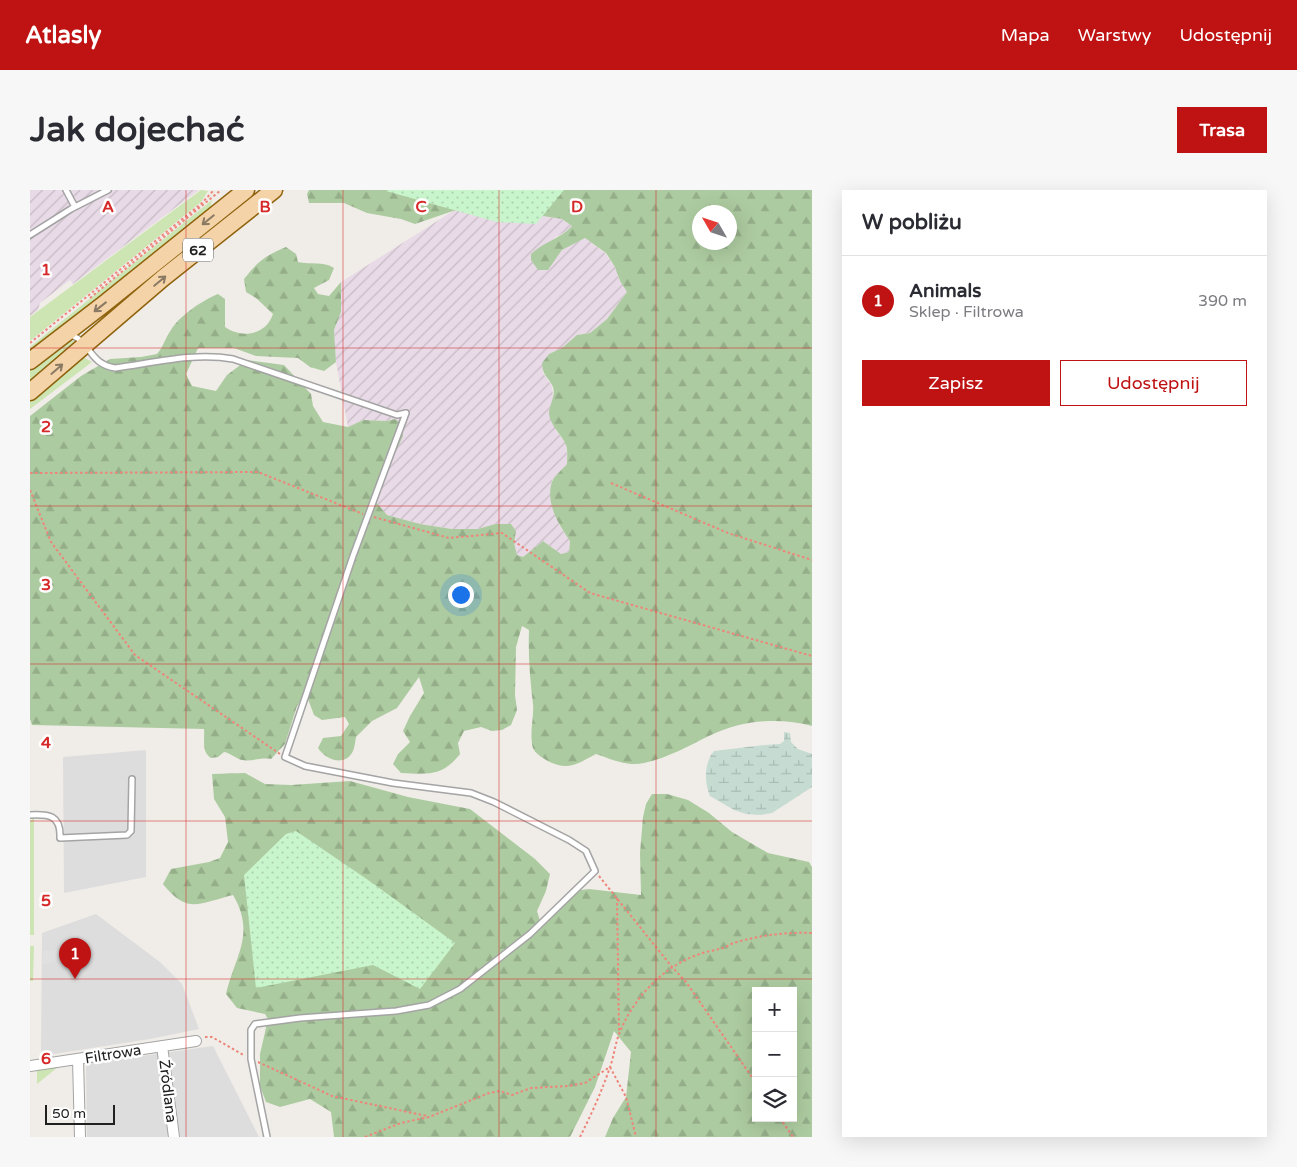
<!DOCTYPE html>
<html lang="pl">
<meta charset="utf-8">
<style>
body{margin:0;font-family:"Varela Round",sans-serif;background:#f7f7f7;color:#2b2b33}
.controls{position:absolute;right:15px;bottom:15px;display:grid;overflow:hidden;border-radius:0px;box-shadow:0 5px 20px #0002}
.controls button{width:45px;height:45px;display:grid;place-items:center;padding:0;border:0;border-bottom:1px solid #e1e1e2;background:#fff;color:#2b2b33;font:25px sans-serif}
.compass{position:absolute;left:662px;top:15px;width:45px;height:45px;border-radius:50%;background:#fff;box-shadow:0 5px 20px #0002;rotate:309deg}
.scale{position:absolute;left:15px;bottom:12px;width:70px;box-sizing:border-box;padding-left:5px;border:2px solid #202020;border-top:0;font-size:14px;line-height:18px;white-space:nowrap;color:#202020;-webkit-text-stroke:4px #fff;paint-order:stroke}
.you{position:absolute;left:430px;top:404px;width:18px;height:18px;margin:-12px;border:4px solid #fff;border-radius:50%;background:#1a73e8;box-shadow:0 0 0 8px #1a73e833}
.badge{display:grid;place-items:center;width:32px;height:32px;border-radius:50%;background:#bf1213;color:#fff;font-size:16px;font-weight:700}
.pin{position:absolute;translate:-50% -41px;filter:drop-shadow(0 1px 2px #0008)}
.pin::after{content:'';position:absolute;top:26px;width:18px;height:15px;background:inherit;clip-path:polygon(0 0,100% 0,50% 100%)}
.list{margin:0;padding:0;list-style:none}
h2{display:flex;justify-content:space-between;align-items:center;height:65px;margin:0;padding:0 20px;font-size:21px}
h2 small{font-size:16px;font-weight:400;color:#7c7c81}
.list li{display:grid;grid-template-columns:32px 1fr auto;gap:15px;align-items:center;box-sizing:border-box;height:90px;padding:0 20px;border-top:1px solid #e1e1e2}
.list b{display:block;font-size:19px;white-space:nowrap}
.list p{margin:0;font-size:16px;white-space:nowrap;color:#7c7c81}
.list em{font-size:16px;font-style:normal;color:#7c7c81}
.actions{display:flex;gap:10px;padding:15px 20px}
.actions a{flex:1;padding:11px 0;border:1px solid #bf1213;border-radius:0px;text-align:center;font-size:18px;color:#bf1213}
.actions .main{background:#bf1213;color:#fff}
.icon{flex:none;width:28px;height:28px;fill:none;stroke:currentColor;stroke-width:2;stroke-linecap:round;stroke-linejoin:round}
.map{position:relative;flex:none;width:782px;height:947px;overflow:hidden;border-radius:0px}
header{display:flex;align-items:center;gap:30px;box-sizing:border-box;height:70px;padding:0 25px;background:#bf1213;color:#fff}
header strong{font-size:24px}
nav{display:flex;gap:28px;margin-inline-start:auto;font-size:18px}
.intro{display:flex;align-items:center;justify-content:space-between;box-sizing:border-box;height:120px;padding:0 30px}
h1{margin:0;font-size:35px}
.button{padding:12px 22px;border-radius:0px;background:#bf1213;color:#fff;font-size:18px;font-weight:700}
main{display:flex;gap:30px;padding:0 30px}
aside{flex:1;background:#fff;border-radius:0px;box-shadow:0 5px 20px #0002}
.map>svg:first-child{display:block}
</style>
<header>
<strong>Atlasly</strong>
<nav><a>Mapa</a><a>Warstwy</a><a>Udostępnij</a></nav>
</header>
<div class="intro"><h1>Jak dojechać</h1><a class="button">Trasa</a></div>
<main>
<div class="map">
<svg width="782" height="947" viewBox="0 0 782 947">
<defs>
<pattern id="industrial-furrows" width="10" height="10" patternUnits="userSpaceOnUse" patternTransform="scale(1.25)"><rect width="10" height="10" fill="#e8dae6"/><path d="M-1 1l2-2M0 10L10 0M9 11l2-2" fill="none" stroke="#c7bbc5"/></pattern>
<pattern id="forest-firs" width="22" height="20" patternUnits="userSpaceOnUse" patternTransform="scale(1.25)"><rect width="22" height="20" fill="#adcba0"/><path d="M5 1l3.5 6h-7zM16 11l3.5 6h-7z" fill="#95ae8a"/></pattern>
<pattern id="wetland-marsh" width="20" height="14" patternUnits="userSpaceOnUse" patternTransform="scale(1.25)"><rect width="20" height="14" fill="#c6dcd2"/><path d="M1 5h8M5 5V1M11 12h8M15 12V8" fill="none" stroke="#aabcb4"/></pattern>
<pattern id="park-dots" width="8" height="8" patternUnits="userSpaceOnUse" patternTransform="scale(1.25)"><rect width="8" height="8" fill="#c9f5cc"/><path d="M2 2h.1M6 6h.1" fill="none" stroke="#acd2af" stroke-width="1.8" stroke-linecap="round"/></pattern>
</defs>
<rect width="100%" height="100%" fill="#f0ede8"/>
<path fill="#dedddd" d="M116,560v127l-82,16 -1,-136z
M66,724l64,48 22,22 17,45 -49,10 -109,17 1,-123z
M183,856l46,91h-172l-1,-73z"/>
<path fill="url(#industrial-furrows)" d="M0,0h169l-126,94 -3,-4 -30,23 -2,7 -8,6z
M449,16l83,13 10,7 -5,5 -13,7 -6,32 14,-20 23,-12 20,15 10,14 5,14 7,11 -20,27 -17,14 -13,2 -15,13 -13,6 -6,19 9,13 4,44 10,14 1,10v10l-15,16 7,45 11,16 -1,11 -8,2 -18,-13 -20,16 -6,-2 -3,-12 2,-12 -21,-7 -17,5h-26l-32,-5 -33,-9 -11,-13 19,-83 -8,2 -24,-1 -15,7 -12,-65 -2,-32 7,-18v-30l112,-71z"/>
<path fill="#cce5b2" d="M171,0l7,1 -7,11 -171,139v-24z
M182,10l-2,9 -77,64 -103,78v-4z
M38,150l10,2 -48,42v-15z
M55,168l7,4 -62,47v-9l48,-41z
M4,628v117h-4v-114z
M0,756h4l-1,35h-3z
M28,877l-21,17v-15z"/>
<path fill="url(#forest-firs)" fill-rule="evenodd" d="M279,0h503v536c-33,-9 -70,-6 -101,9 -21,10 -43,23 -67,28 -16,4 -33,-4 -48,-9 -22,12 -31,18 -53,4 -6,-4 -11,-8 -11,-15 -2,-13 2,-26 1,-39 -3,-25 -5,-49 -4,-74l-7,-4 -6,21 -1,48 2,15 -6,15 -9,5 -10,1 -11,-4 -17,4 -6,12 2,11c-18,23 -32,20 -59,19l-8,-9 5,-10 12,-12 -7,-11 7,-15 14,-23 -5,-16 -22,31 -25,13 -16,16c-1,5 -1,11 -4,16 -9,14 -27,6 -34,-5l5,-10 18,-2 8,-12 -4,-7 -23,3 -8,-5 -8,-21 -9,12 -12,38 -14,15c-10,-2 -20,3 -29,1 -5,-1 -12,-7 -18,-8l-6,5 -7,1c-10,-7 -6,-18 -7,-29l-172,-4 -2,-6v-303l51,-40 29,-17 31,-2 16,-3c7,-8 8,-16 14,-24 8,-14 32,-30 47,-36l7,5v28c17,12 41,8 48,-13l-17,-16 -10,-6 -2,-13c13,-17 22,-24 42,-32l10,7 2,8c13,3 25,-1 36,6l-5,12 -15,8 4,6 11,2 12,-14v30l-7,18 2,32 -12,9 -14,-4 -12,-9 -42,-2 -22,-8h-36l-12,26 6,12 24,5 11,-16 20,-15 37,5 27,29 2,12 10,16 25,5 15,-7 24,1 8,-2 6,5 2,12 -18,39 -9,27 11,13 33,9 32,5h26l17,-5h16l5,7 -2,12 3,12 6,2 20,-16 18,13 8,-2 1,-11c-11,-16 -25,-38 -18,-59 2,-6 11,-13 15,-18 0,-6 1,-13 -1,-19 -4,-10 -16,-20 -17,-31 0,-9 7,-18 4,-27 -5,-11 -10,-10 -11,-24l7,-9 13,-6 15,-13 13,-2 17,-14 20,-27 -7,-11 -5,-14 -9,-14 -21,-15 -23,12 -14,20h-10l-7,-10v-6c12,-12 29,-15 41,-28l-10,-7 -83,-13 -26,5 -38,13 -14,-5 -34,-6 -23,-10h-35l-2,-9zM669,22h30v30h-30z
M215,583l20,11 26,1 59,-4 58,16 62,12 65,50 15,15 -4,17 -9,20 4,13 32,-33 16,-2 52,6 -1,-42 3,-36 3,-13 6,-10h15l21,6 21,13 23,19 36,21 41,9 3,5v270h-207l8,-19 13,-21 5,-45 -17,-21 -19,56 -25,50h-236l-3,-25 -21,-13 -30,8 -14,-5 -6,-16v-32l8,-35 -3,-5 -28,-6 -11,-14c9,-38 30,-60 7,-99 -33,8 -46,20 -70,-11l8,-15 38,-7 11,-4 8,-16 -3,-25 -11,-18 -2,-25zM726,801h37v127h-37z"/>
<path fill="url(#wetland-marsh)" d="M754,542l6,1 1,9 7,7 14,5v33l-3,2 -37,24 -12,2 -14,-1 -12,-4 -24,-14c-6,-14 -6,-33 4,-45l51,-6 15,-1 4,-3z"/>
<path fill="url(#park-dots)" d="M359,0h175l-28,34 -39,-2 -111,-31z
M266,641l75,51 84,61 -35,46 -47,-24 -117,23 -12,-113 42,-41z"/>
<path fill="#e0e0e0" d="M28,760l3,9 -13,5h-6l1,-13z"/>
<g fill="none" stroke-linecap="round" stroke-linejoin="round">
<g stroke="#a4a4a4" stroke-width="8">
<path id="lane" d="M36,0l9,17
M0,45l41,-26 37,-19
M41,145c20,7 18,29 44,33 38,-5 79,-16 118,-9l164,56 9,-2 -53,143 -68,201 20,9 88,17 78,10 23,9 75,38 17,11 9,20 -65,63 -70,55 -31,16 -33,6 -96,7 -45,6 -4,6v29l16,78
M0,625c19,-1 31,0 30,23l67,-3 4,-4 1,-52"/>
</g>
<g stroke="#a4a4a4" stroke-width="12">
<path id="street" d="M132,856l12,91
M48,869l2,78
M0,876l166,-25"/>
</g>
<g stroke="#8f630d" stroke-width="19">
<path id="primary" d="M0,171l74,-57 142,-114
M0,202l133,-114 111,-88"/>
</g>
<path stroke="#ee857a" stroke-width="2" stroke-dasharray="2.5 2.5" stroke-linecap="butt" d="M60,108l131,-108
M0,153l172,-140 12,-13
M0,283l228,-1 105,42
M581,293l117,50 84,27
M0,300l21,52 84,113 145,99
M344,327l75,21 53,-5 88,60 222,63
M569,686l73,91 14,15 70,101
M587,708l2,136
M175,847h7l33,19
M228,872l74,34 95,20
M750,928l13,19
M335,947l36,-14 28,-6 60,-24 11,-2 12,4 19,-7 37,-2 17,-3 25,-16 16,30 10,40
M550,947c11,-22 22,-46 30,-70 4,-11 5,-22 9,-33 14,-35 42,-66 78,-79 7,-3 15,-4 22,-6 7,-1 12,-6 18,-7 25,-7 49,-10 75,-9"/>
<use href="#lane" stroke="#fff" stroke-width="5"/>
<use href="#street" stroke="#fff" stroke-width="10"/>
<use href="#primary" stroke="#f4d3a8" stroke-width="16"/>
</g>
<defs><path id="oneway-shaft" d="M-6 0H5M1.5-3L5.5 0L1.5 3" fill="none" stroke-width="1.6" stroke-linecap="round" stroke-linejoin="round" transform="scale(1.25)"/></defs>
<g stroke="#8a7a64">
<use href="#oneway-shaft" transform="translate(178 30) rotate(141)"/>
<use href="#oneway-shaft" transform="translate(130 91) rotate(-40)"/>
<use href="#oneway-shaft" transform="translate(70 117) rotate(142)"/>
<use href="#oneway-shaft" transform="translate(27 179) rotate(-41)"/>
</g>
<path fill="none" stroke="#d62828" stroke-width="1" stroke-opacity="0.55" d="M156,0v947M313,0v947M469,0v947M626,0v947M0,158h782M0,316h782M0,474h782M0,631h782M0,789h782"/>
<g text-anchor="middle" stroke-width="5" stroke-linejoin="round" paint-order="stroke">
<rect fill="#fff" stroke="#636363" stroke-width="1" x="153" y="48.5" width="30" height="23" rx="4"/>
<g font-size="14" font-weight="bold" fill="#202020">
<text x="168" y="65">62</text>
</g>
<g font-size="15" fill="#202020" stroke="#fff">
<text transform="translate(83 864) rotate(-9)" y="5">Filtrowa</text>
<text transform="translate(138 901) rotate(83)" y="5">Źródlana</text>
</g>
</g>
<g font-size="16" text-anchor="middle" font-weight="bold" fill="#d62828" stroke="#fff" stroke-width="5" stroke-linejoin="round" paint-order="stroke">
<text x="78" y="22">A</text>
<text x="235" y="22">B</text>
<text x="391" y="22">C</text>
<text x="547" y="22">D</text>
<text x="16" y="85">1</text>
<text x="16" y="242">2</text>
<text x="16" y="400">3</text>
<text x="16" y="558">4</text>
<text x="16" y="716">5</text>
<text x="16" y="874">6</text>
</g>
</svg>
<div class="controls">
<button>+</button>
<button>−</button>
<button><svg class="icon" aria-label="layers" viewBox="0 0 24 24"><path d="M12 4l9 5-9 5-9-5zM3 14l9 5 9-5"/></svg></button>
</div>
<svg class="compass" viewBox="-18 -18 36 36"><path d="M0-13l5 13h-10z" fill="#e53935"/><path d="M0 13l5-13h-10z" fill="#7c7c81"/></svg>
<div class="scale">50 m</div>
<div class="you"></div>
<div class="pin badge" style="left:45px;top:789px">1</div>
</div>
<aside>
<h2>W pobliżu<small></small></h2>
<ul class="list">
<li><span class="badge">1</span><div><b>Animals</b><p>Sklep · Filtrowa</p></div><em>390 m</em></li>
</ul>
<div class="actions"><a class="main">Zapisz</a><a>Udostępnij</a></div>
</aside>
</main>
